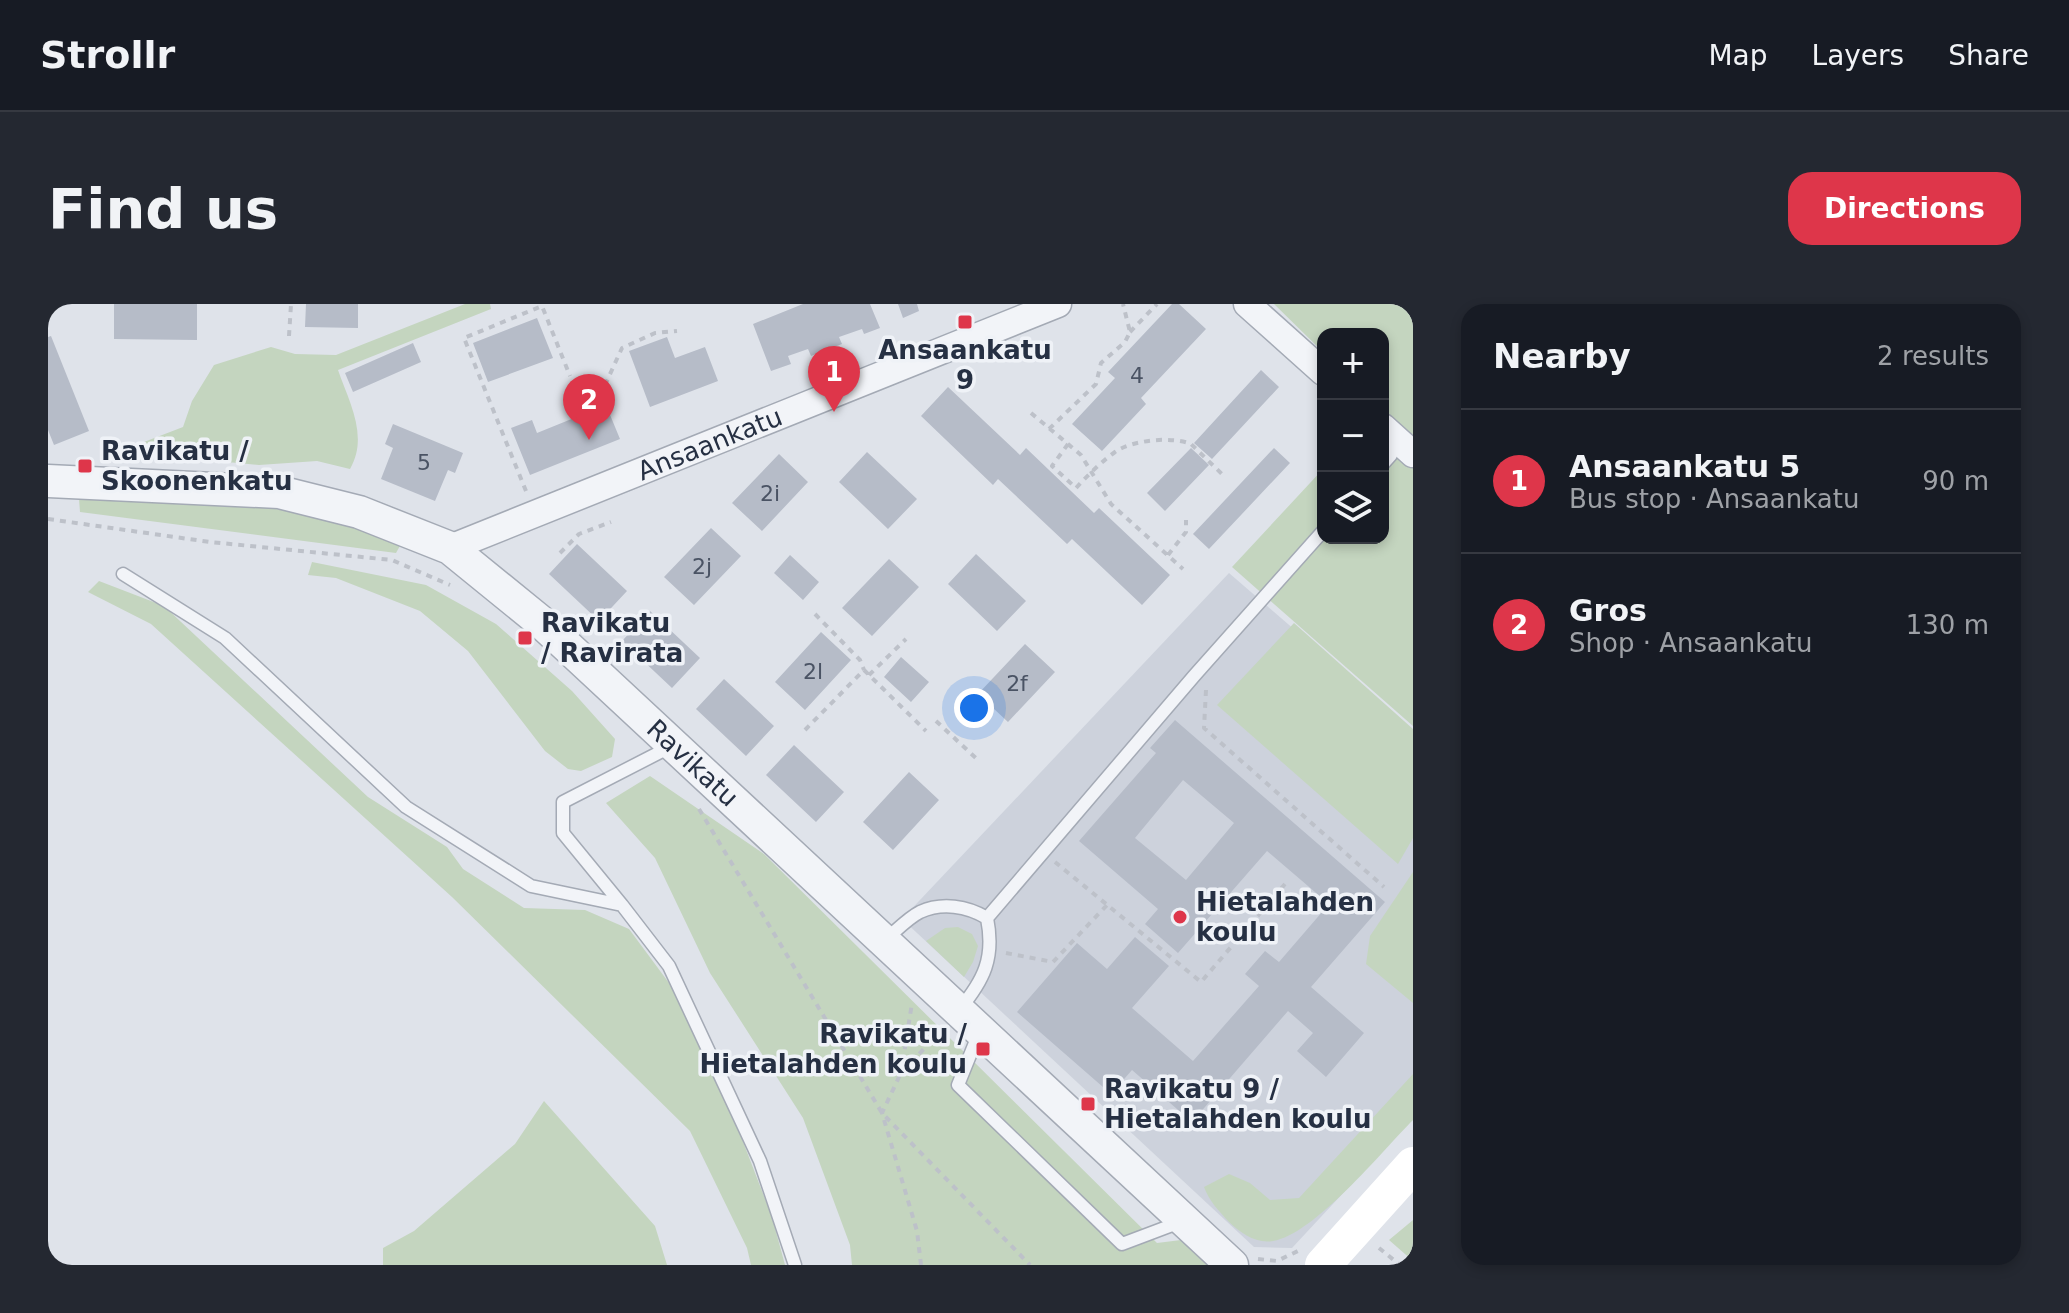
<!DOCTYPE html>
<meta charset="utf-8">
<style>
body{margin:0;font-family:"DejaVu Sans",sans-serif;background:#242831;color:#f1f3f6}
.controls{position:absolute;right:24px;top:24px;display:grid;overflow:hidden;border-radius:16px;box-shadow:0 4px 12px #0003}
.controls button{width:72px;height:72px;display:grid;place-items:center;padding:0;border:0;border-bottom:2px solid #363941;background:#171b24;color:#f1f3f6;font:40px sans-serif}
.you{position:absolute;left:926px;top:404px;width:28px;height:28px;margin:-20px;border:6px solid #fff;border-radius:50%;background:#1a73e8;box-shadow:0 0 0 12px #1a73e833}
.badge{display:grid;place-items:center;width:52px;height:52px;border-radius:50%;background:#de364a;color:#fff;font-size:26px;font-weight:700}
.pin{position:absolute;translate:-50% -66px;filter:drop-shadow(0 2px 4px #0008)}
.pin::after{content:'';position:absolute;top:42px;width:28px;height:24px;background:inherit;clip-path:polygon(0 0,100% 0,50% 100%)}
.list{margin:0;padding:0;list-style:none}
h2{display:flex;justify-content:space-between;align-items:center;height:104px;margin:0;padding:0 32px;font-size:34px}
h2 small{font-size:26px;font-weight:400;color:#9ea1a6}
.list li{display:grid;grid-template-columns:52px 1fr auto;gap:24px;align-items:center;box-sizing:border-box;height:144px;padding:0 32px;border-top:2px solid #363941}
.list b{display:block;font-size:30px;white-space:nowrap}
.list p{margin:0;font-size:26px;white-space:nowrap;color:#9ea1a6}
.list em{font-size:26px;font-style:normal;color:#9ea1a6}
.icon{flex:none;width:44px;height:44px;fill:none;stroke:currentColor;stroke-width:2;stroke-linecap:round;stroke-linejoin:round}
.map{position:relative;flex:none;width:1365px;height:961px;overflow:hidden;border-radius:24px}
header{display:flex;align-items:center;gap:48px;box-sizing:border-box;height:112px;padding:0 40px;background:#171b24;border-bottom:2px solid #363941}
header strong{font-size:38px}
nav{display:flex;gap:44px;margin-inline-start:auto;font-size:28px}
.intro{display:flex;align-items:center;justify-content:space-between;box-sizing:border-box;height:192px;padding:0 48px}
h1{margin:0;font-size:56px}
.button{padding:20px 36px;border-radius:24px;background:#de364a;color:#fff;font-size:28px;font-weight:700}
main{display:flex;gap:48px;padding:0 48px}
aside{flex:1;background:#171b24;border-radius:24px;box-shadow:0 4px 12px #0003}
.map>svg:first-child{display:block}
</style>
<header>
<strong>Strollr</strong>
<nav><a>Map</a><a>Layers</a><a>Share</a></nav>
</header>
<div class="intro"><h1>Find us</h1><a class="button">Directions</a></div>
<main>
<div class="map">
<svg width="1365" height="961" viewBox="0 0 1365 961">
<rect width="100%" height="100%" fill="#dfe3ea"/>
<path fill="#cdd2dc" d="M1181,269l184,159v386l-121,130 -38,-1 -352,-328z"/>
<path fill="#c4d5bf" d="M417,0h25l1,5 -153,61c11,32 31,66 12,99l-33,-8 -58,4 -95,-9 -20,-5v-9l39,-15 9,-26 22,-36 57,-18 24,7 41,1z
M1226,0h139v135l-30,-29v-76h-60v18z
M1335,134l30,30v258l-181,-159 91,-98v69h60z
M31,195c65,1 133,0 197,10 42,6 84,21 125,35l-5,9 -316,-41z
M264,258l114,23 70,39 76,67 43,48 -3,18 -31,14 -13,-2 -23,-18 -77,-100 -48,-40 -84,-33 -28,-3z
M51,277l65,25 204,191 79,50 16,22 61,39 61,2 44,19 43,58 60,126 40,104 13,48h-34l-4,-17 -57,-117 -238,-234 -301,-273 -63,-32z
M1246,319l119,106v109l-15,26 -181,-159z
M602,472l114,78 393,389 24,-3 23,17 6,8h-358l-2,-20 -47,-127 -93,-145 -55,-115 -49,-55z
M1365,568v131l-47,-39 4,-28z
M910,623l14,7 6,12 -5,16 -9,15 -38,-36 19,-13z
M1365,770v46c-31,31 -98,114 -140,121 -17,3 -32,-8 -44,-19 -10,-11 -20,-21 -25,-35l25,-13 21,9 20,17 29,-2z
M496,797l111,125 12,39h-284v-17l31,-17 101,-87z
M1365,916v41l-24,-21z"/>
<path fill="#b6bcc8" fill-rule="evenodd" d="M66,0h83v36l-83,-1z
M258,0h52v24l-53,-1z
M755,0h67l10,24 -16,6 -2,-5 -23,8 3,7 -31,12 -3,-7 -20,7 3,8 -20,7 -18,-47z
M850,0h19l2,7 -16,7z
M1124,0h7l27,25 -65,69 5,6 -44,47 -30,-27 43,-46 -7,-6z
M489,14l16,40 -65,24 -15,-39z
M3,32l38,95 -35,14 -6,-15v-93z
M619,33l8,21 30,-11 13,34 -68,26 -21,-56z
M365,39l8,19 -68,30 -8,-19z
M1213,66l18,17 -67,72 -18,-16z
M900,83l72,68 6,-7 68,65 5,-5 71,67 -28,30 -70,-66 -5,5 -69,-65 -5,6 -72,-69z
M558,101l14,34 -90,36 -19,-47 21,-8 5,13z
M345,120l70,29 -8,20 -7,-3 -13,31 -54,-22 12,-31 -8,-4z
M1143,144l18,17 -44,46 -18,-18z
M1226,144l16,15 -81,86 -16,-15z
M819,148l50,47 -29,30 -49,-47z
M731,150l29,28 -46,49 -30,-28z
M663,224l30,28 -47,49 -30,-28z
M529,240l50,47 -28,30 -50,-47z
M928,250l50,47 -29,30 -49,-47z
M742,251l29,27 -16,18 -29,-27z
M841,255l30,28 -47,49 -30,-28z
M602,307l50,47 -28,30 -50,-47z
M773,328l30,28 -46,50 -30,-28z
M977,340l30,28 -47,50 -30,-28z
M853,353l28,25 -18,20 -27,-25z
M676,375l50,47 -28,30 -50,-47z
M1127,416l210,182 -74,85 53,46 -38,44 -29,-26 16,-18 -25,-22 -96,111 -60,-52 -21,24 -94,-82 60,-69 30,26 28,-32 34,29 -37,42 61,53 66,-75 -14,-12 20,-23 14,11 50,-58 -62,-53 -89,102 -33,-29 13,-15 -79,-68 77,-88 -6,-5zM1135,476l51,43 -48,57 -51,-42z
M746,441l50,47 -28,30 -50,-47z
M861,468l30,28 -46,50 -30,-28z"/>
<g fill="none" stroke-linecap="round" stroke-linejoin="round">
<g stroke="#a4aab5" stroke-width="15">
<path id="service" d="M1335,160l8,-9
M75,270l102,64 181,169 125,79 91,19 47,61 91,195 35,104
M574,601l-59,-72v-31l107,-55
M939,614l207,-242 129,-145
M837,636c11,-9 23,-22 35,-28 22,-10 47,-6 67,6 8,40 -3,62 -28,92
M931,729l-21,52 164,159 61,-23"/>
</g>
<g stroke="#a4aab5" stroke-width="29">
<g id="minor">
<path d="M1199,0l76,68"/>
<path d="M1335,123l30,27"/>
<path id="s1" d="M402,244l608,-244"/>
</g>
</g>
<g stroke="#a4aab5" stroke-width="35">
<g id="tertiary">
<path id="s2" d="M0,177l231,11 80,20 91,36 91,74 691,643"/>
</g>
</g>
<path stroke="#bdc1c9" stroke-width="4" stroke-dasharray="6 6" stroke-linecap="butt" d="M1082,28l27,-28
M241,32l2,-32
M557,81l17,-37 33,-15 22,-2
M983,109l50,42 30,49 72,65
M1001,125l47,-45 5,-21 24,-21 5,-10 -7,-28
M1020,140l-16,22 24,22c12,-13 25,-26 39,-36 17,-12 57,-16 76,-8l33,32
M478,187l-62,-153 78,-32 28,70
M0,215l162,23 182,18 58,25
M512,249l19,-19 32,-12
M1120,251l18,-23v-12
M767,310l45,46 4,10
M821,371l37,-36
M1158,386l-2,38 180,159
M888,417l42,39
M757,426l59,-60 62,61
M651,505l183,304 148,152
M1007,558l146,120 84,-98
M958,649l47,9 54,-57
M853,769l11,-70
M1331,944l21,17
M1210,955l19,2 21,-10
M873,961l-4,-34 -35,-118 18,-38 42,-46"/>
<use href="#service" stroke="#f2f4f8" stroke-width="12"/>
<use href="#minor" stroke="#f2f4f8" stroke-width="26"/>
<use href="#tertiary" stroke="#f2f4f8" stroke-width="32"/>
<path stroke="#fff" stroke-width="36" d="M1275,961l90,-100"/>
</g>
<g fill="#de364a" stroke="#eff2f7" stroke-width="3">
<rect x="909" y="10" width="16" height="16" rx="4"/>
<rect x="29" y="154" width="16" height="16" rx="4"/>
<rect x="469" y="326" width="16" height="16" rx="4"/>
<circle cx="1132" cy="613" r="8"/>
<rect x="927" y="737" width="16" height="16" rx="4"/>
<rect x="1032" y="792" width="16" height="16" rx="4"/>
</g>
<g text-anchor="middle" stroke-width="7" stroke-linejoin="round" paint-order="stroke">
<g font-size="22" fill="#4a5364">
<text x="1089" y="79">4</text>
<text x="376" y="166">5</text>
<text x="722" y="197">2i</text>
<text x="654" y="270">2j</text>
<text x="765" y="375">2l</text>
<text x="969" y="387">2f</text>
</g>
<g font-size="26" font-weight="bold" fill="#263043" stroke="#eff2f7" text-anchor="start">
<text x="917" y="55" text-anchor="middle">Ansaankatu<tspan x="917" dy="30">9</tspan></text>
<text x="53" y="156">Ravikatu /<tspan x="53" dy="30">Skoonenkatu</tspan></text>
<text x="493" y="328">Ravikatu<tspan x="493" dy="30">/ Ravirata</tspan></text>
<text x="1148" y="607">Hietalahden<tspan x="1148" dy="30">koulu</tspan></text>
<text x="919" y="739" text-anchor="end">Ravikatu /<tspan x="919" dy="30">Hietalahden koulu</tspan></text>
<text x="1056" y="794">Ravikatu 9 /<tspan x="1056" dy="30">Hietalahden koulu</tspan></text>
</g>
<g font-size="26" fill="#263043" stroke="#eff2f7">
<text dy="9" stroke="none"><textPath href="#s1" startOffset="280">Ansaankatu</textPath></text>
<text dy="9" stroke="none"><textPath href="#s2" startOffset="736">Ravikatu</textPath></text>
</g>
</g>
</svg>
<div class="controls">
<button>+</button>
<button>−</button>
<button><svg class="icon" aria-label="layers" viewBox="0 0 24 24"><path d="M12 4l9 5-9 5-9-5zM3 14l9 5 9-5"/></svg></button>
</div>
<div class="you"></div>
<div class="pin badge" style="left:786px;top:108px">1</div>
<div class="pin badge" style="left:541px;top:136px">2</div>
</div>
<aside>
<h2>Nearby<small>2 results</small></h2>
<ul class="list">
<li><span class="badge">1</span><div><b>Ansaankatu 5</b><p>Bus stop · Ansaankatu</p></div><em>90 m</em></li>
<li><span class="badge">2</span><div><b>Gros</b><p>Shop · Ansaankatu</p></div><em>130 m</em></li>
</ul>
</aside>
</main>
